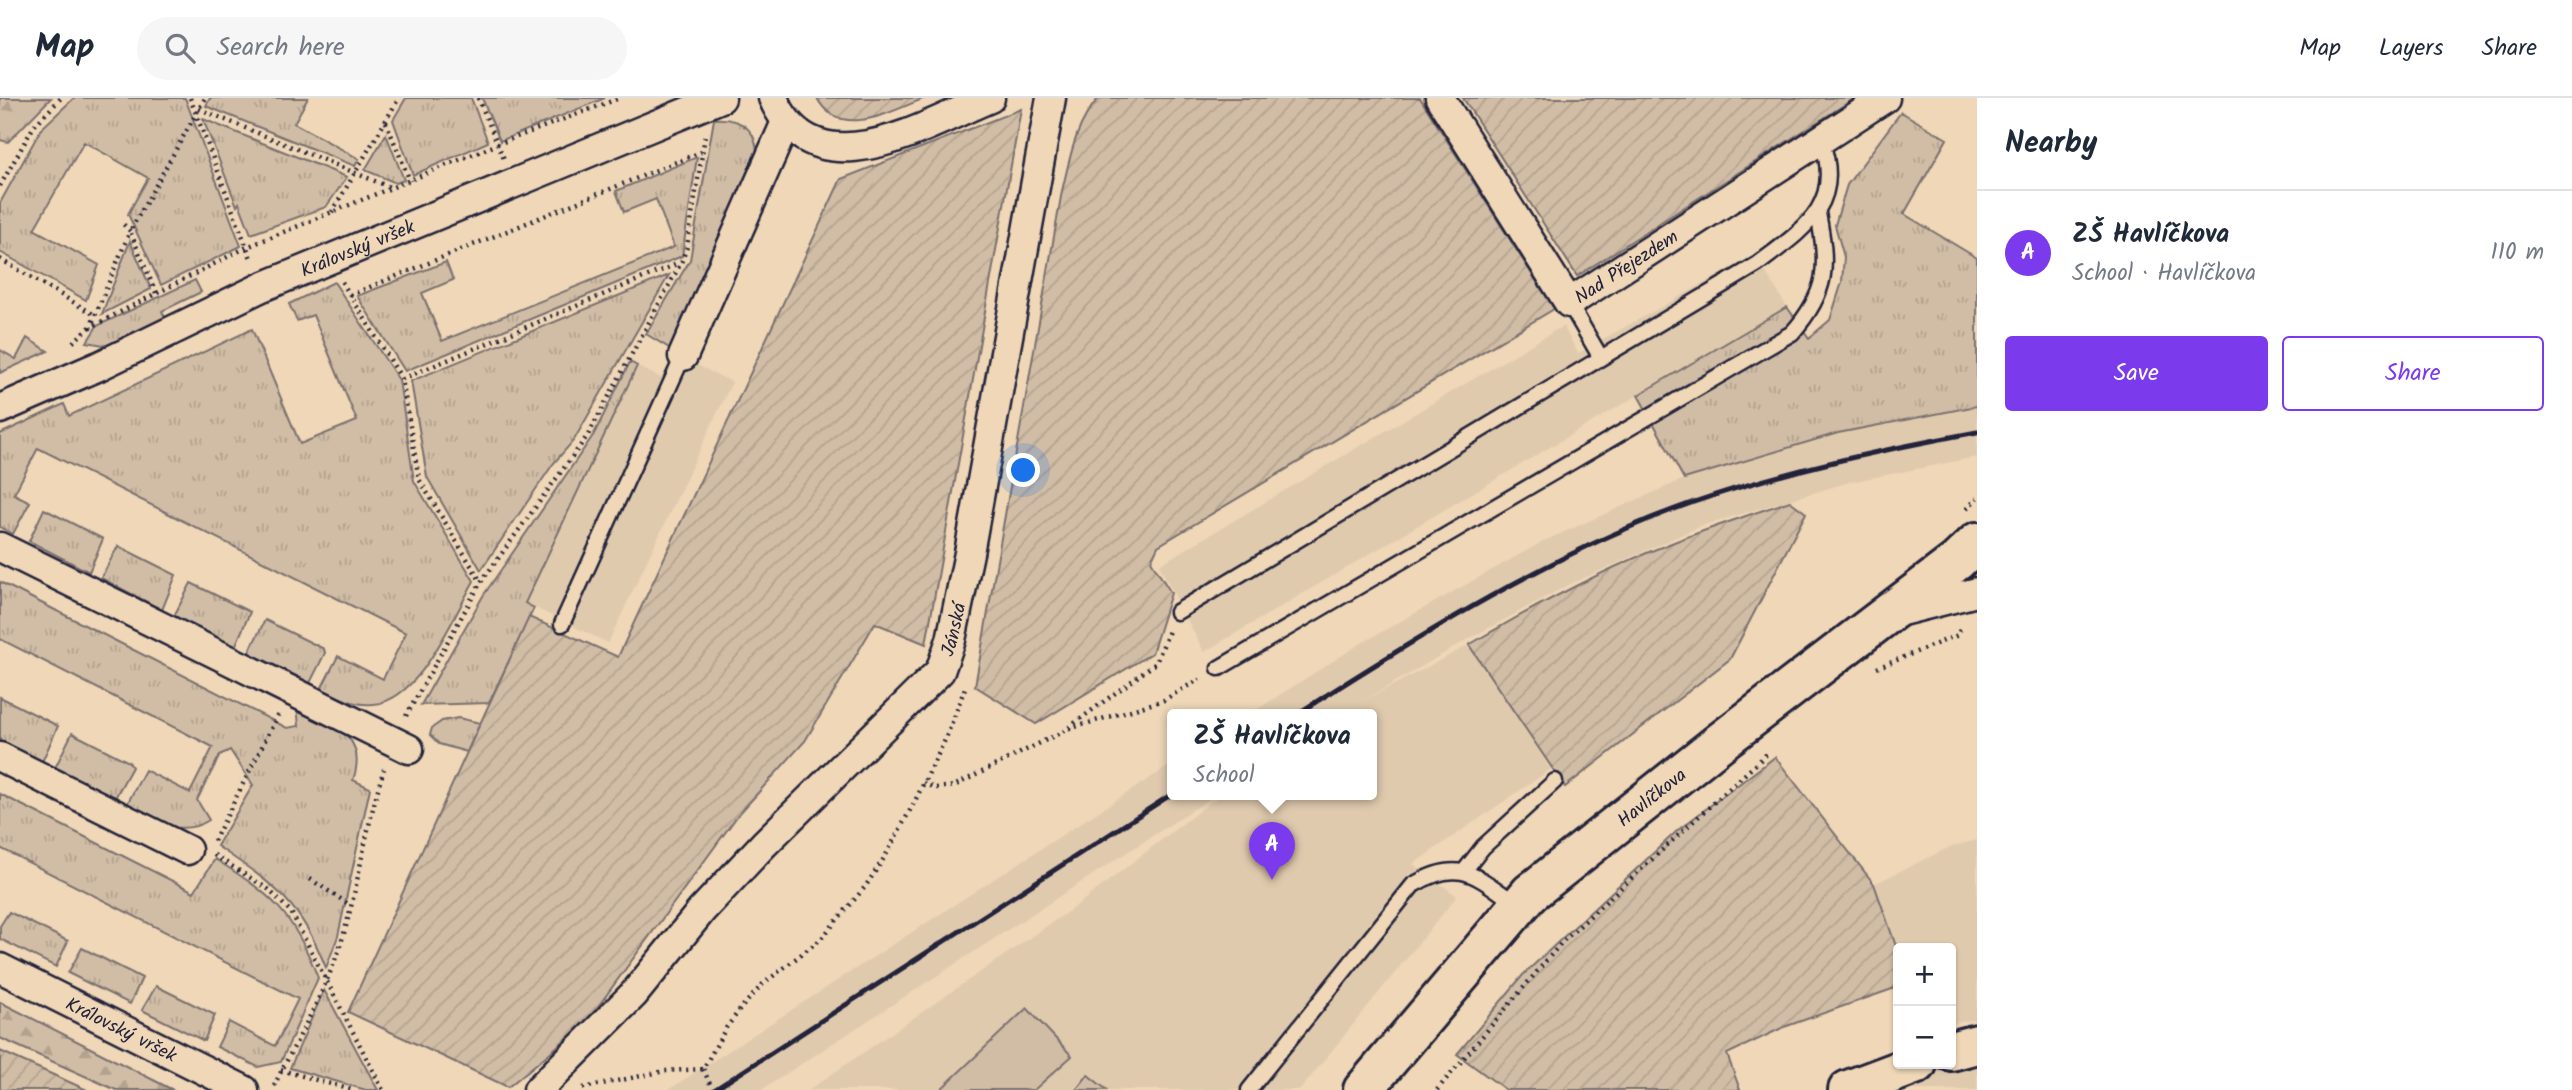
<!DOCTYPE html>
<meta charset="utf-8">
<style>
body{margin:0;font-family:Kalam,sans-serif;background:#f6f6f7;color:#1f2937}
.controls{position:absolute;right:21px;bottom:21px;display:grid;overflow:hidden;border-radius:7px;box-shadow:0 2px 5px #0004}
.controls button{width:63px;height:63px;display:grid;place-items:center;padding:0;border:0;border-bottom:2px solid #e0e1e3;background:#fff;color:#1f2937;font:35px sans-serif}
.you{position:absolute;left:1024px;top:373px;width:24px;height:24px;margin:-18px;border:5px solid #fff;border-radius:50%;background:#1a73e8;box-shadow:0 0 0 10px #1a73e833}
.badge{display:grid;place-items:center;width:46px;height:46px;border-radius:50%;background:#7c3aed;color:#fff;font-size:23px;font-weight:700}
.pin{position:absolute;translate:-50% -58px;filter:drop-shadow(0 2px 4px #0008)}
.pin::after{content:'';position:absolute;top:37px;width:24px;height:21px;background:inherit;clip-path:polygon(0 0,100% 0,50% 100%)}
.popup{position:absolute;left:1167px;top:611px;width:210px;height:91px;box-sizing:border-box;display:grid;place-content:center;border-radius:7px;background:#fff;filter:drop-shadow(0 2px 5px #0005);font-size:23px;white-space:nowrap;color:#747a83}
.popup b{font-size:26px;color:#1f2937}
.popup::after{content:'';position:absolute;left:50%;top:100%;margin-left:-14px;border:14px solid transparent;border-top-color:#fff}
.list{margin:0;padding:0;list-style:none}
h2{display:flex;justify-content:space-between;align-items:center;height:91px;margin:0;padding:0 28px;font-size:30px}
h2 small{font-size:23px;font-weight:400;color:#747a83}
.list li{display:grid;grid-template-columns:46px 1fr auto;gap:21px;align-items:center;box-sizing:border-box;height:126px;padding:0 28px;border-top:2px solid #e0e1e3}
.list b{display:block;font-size:26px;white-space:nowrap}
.list p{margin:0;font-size:23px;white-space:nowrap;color:#747a83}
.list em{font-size:23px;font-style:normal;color:#747a83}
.actions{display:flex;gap:14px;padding:21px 28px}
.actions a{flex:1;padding:16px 0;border:2px solid #7c3aed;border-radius:7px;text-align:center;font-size:24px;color:#7c3aed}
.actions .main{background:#7c3aed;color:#fff}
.icon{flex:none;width:38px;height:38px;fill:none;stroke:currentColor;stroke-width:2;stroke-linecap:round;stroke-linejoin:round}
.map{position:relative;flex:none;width:1977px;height:992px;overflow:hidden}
header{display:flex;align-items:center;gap:42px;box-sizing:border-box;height:98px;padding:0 35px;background:#fff;border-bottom:2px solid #e0e1e3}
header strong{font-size:33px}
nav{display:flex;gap:38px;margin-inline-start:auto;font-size:24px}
.search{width:490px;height:63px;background:#f6f6f7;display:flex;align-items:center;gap:18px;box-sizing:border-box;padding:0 24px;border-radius:38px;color:#747a83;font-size:26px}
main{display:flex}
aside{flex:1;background:#fff}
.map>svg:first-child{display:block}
</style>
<header>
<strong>Map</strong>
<div class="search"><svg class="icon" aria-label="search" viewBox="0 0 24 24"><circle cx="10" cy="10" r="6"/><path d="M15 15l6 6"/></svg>Search here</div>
<nav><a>Map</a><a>Layers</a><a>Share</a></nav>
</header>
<main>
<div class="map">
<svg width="1977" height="992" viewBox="0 0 1977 992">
<defs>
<pattern id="grass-tufts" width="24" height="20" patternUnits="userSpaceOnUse" patternTransform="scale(1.75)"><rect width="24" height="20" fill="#d1bda5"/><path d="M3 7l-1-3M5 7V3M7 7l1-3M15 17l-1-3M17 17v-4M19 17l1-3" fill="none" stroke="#b3a28f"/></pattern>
<pattern id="forest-firs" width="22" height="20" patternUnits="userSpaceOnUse" patternTransform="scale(1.75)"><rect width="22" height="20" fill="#d1bda5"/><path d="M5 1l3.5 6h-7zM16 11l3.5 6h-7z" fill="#b3a28f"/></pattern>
<pattern id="garden-furrows" width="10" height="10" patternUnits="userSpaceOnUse" patternTransform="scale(1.75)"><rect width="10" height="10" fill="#d1bda5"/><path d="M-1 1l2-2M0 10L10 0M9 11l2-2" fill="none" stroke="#b3a28f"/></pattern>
</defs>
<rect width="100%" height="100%" fill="#efd7b7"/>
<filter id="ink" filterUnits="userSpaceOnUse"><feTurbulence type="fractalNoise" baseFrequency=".0143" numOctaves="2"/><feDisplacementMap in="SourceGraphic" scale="14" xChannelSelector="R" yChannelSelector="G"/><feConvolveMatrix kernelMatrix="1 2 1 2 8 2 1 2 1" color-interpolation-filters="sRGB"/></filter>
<g filter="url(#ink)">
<path fill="#e0caae" d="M1755,157l32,52 -583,345 -45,-87 404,-239 15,27z
M674,256l58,28 -124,261 -83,-40 112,-237 24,12z
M1977,308v51l-127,25 -149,44 -135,60 -101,55 -100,59 104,-55 82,124 -138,95 44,32 -157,194h-491l267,-184 145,-112h151v-80h-122l110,-70 184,-103 140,-62 154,-46z
M1172,666v30h45l-456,296h-93z
M1977,742v179l-26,5v-76h-53v4l-24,-68 76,-37z
M1977,967v25h-86l38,-12z"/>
<path fill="url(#grass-tufts)" stroke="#7a7070" stroke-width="2" d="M74,0h111l56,148 -80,39 -33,-71 20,-36 -64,-36 -50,87 65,36 -13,35 -86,-48v-49l41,-74z
M210,0h98l-14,25 65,36 -4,7 -149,-60z
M406,0h65l17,44 -75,33 -20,-55z
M482,0h123l-105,43z
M1901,14l46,27 -43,75 73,44v148l-139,27 -154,46 -46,-84 149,-88 22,31 21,-18 12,-38 2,-25 -9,-32 12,-40z
M203,21l144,58 -21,30 -75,27 -12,-31 -2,3z
M714,21c30,-2 47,14 42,45l-85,185 -25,-15 44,-74z
M386,36l18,46 -8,3 -31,-13z
M697,59l-15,99 -277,115 -48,-75 89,-34 7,18 -31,13 20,48 232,-94 -18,-48 -32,13 -8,-21z
M130,143l21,48 -49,25z
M669,177l-95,165 -21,24 -72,106 -54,-93 -16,-96z
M195,182l6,12 -39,19 3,7 -56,28 -22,-4 10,-16z
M334,184l65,98 15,101 60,100c-21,36 -54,120 -101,123 -18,2 -36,-7 -52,-15l17,-33 45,23 23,-46 -368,-185 -24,46 16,8 -17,32 -13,-7v-93l64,-30 5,12 183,-87 48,115 57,-23 -44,-106 -16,6 -8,-17z
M27,240l21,13 -48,22v-23l16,9z
M630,264l7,4 -112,237 9,5 -45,95 -68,2 62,-109 111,-162z
M44,411l59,30 -14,33 -60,-31z
M118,448l58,29 -14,35 -61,-32z
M0,484l287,146 12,-2 -2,-20c34,17 72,29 56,74l17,8 -32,148 -12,32c-26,-67 -52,-83 -109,-122l36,-61 -23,-35 -10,5 -23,45 12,20c-27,18 -58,1 -85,-10l21,-40 45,23 23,-46 -213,-108z
M191,485l59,29 -15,35 -61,-31z
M265,522l59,29 1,4 -16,32 -61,-31z
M0,599l58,29 -16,36 -42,-21z
M458,620l22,5 -13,29 -28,-8 -9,-9 2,-7 10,-7z
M72,635l57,29 3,5 -17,31 -60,-30z
M0,696l194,98 21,-33c58,37 78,53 103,119l-37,84 -23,5 -41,-20 12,-25 46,24 23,-47 -298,-151z
M9,814l59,29 -12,26 -56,-28v-13z
M82,850l60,30 -12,26 -62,-31z
M156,888l59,29 -11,26 -62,-31z
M324,892l54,100h-12l-76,-22z"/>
<path fill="url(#forest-firs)" stroke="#7a7070" stroke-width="2" d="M0,0h51l-43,44 -8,-2z
M0,904l173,88h-57l-116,-52z"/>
<path fill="url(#garden-furrows)" stroke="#7a7070" stroke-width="2" d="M817,0h108c-34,13 -85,43 -108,0z
M1099,0h321l134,211 -396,237 -7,15 20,32 -19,60 -116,71 -61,-38 87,-495c8,-33 13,-67 37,-93z
M1463,0h392l-278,178z
M1021,11l-95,535 -51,-21 -70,118 -67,74 -152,208 -78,64 -160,-75 181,-395 89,40 223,-478z
M1790,403l16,12 -76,146 -165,128 -96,-142c64,-38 130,-74 200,-101 40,-16 80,-29 121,-43z
M1775,659l99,127 24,68v35l-114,40 -57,27 13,36h-234l-49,-36 66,-79 155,-145z
M0,953l87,39h-87z"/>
<path fill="#d1bda5" stroke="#7a7070" stroke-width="2" d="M1027,910l45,48 -38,34h-94z
M1088,977l19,15h-31z"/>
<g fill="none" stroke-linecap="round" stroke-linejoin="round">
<g stroke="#22223b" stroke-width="19">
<path id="lane" d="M1569,205l32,55
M1177,514l581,-348c46,-35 87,-60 63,-124
M562,526l121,-268
M1219,570l573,-335c37,-42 36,-67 26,-120
M1465,772l18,-23 72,-66
M1249,992l164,-205c48,-29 64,-8 105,20"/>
</g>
<g stroke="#22223b" stroke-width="33">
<g id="street">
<path d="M773,0c42,96 151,27 217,0"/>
<path id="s1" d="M1440,0l129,205 316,-205"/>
<path d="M683,258l103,-234"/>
<path id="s2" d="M0,311l99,-43 163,-79 459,-189"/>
<path d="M0,449l409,202"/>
<path d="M1898,514l79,-20"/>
<path d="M0,659l187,93"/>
<path id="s3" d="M0,870l244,122"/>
<path id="s4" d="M538,992l96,-96 68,-84 62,-66 176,-173 11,-31 18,-87 82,-455"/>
</g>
</g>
<g stroke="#22223b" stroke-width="44">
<g id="secondary">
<path d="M1951,953l26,-7"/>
<path id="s5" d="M1363,992l167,-197 189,-150 238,-182 20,-19"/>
<path d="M1848,992l69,-26"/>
</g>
</g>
<path stroke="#22223b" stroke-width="4.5" stroke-dasharray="2 5" stroke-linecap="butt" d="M190,0l62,163
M478,0l26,61
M199,11l193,79
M386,24l24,59
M0,88l34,-60 27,-28
M332,114l67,-114
M0,161l95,56
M342,184l60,97 17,100 62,103
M156,195l-26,-62 75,-133
M350,197l351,-143
M90,230l40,-97 -7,-7
M73,244l16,-14 158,-81 251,-103 122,-46
M402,281l277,-116
M1967,411l10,-11
M1877,570l81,-33 3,-9
M406,618l75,-134 107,-147 93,-172 6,-16 18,-111
M1069,631l95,-29 36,-21
M923,685l12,5 19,-2 110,-55 92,-68 13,-32
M214,743l64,-126
M214,757l54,34 23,23 92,178
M310,781l40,26
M281,972l71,20
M274,988c23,-47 52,-95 68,-146 17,-56 24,-115 42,-171
M583,990l82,-17 38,-2
M713,992l-10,-21 23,-41 16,-21 21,-23 58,-45 44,-52 21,-32 29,-54 31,-63 19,-50
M1437,992l125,-148 207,-190"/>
<use href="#lane" stroke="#efd7b7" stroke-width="14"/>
<use href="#street" stroke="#efd7b7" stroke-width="28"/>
<use href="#secondary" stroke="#efd7b7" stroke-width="38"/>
<path stroke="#22223b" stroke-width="5" d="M1297,616c122,-78 260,-164 397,-212 93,-32 187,-52 283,-70
M714,992l458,-296"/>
</g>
</g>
<g text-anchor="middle" stroke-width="5" stroke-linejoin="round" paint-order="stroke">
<g font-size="19" fill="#22223b" stroke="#efd7b7">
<text dy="7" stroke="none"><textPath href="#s2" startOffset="392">Královský vršek</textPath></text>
<text dy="7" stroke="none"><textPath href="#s1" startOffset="310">Nad Přejezdem</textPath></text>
<text dy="7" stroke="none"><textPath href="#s4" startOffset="625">Jánská</textPath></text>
<text dy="7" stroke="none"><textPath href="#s5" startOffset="413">Havlíčkova</textPath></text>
<text dy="7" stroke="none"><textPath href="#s3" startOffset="136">Královský vršek</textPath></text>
</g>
</g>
</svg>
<div class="controls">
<button>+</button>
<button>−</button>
</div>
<div class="you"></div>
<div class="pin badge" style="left:1272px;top:782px">A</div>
<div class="popup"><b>ZŠ Havlíčkova</b>School</div>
</div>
<aside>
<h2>Nearby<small></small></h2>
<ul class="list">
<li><span class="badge">A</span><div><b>ZŠ Havlíčkova</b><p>School · Havlíčkova</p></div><em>110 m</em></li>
</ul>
<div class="actions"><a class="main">Save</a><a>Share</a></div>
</aside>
</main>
